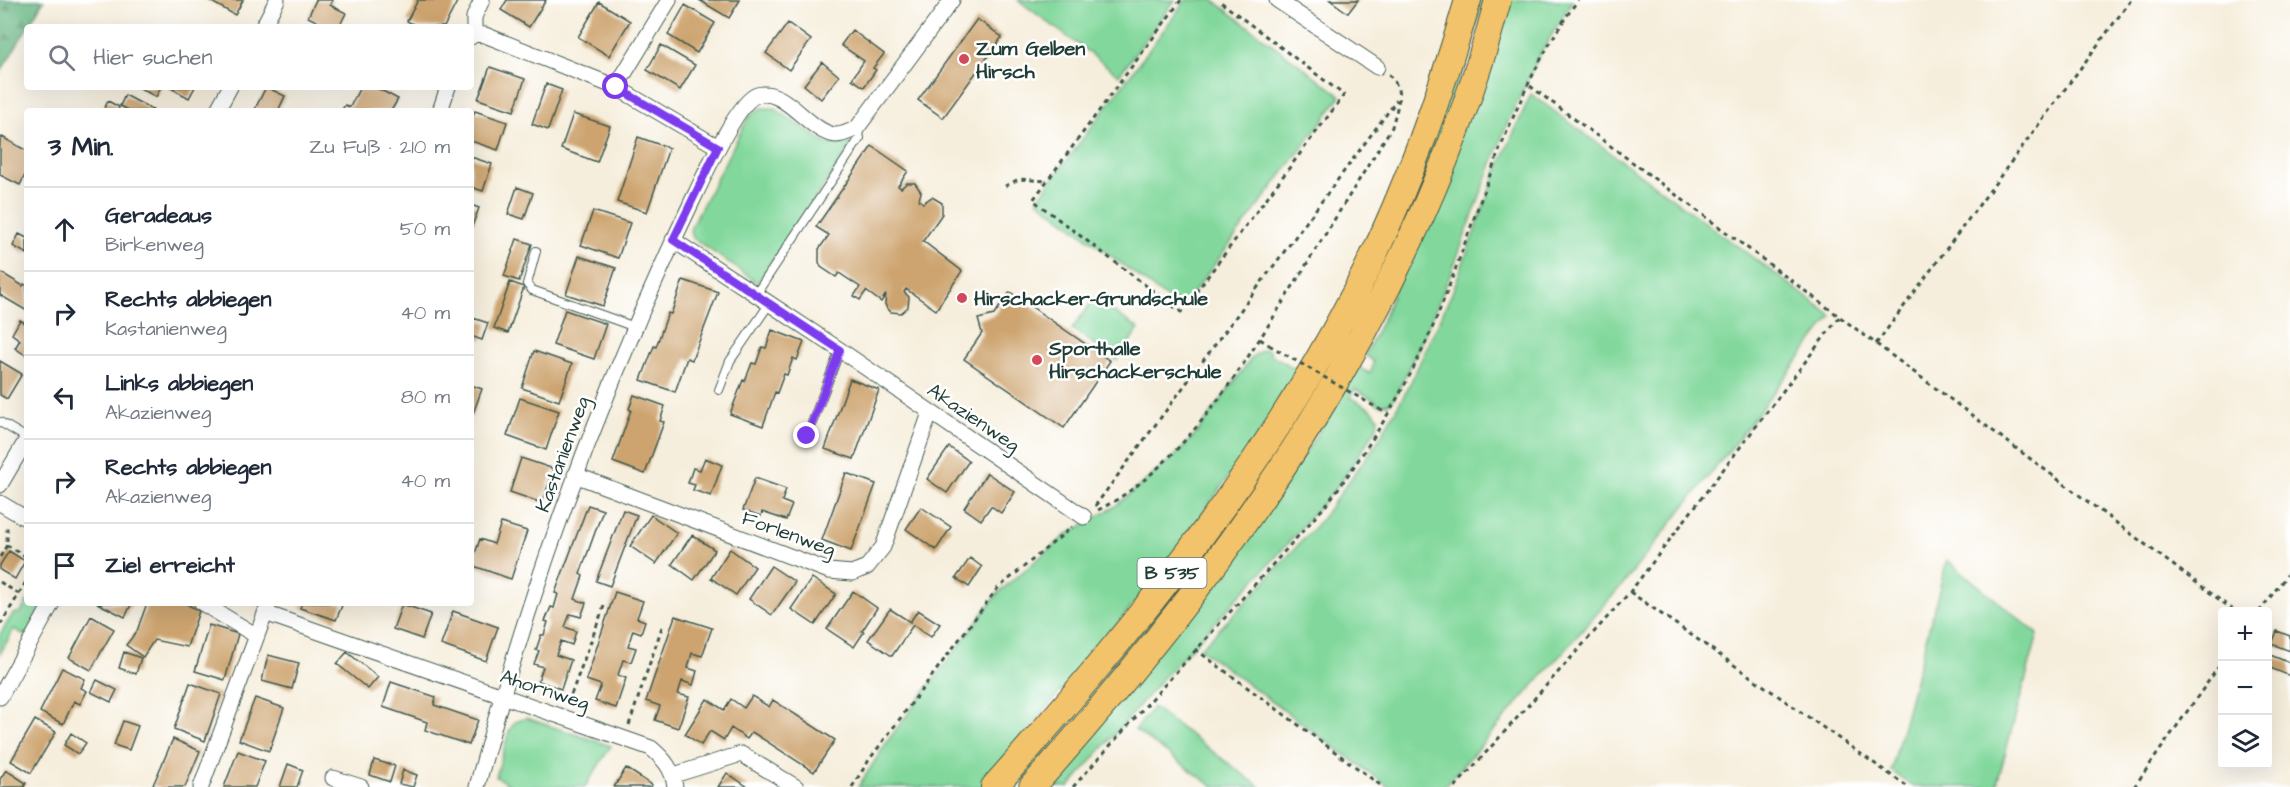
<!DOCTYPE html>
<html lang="de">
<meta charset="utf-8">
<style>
body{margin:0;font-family:"Architects Daughter",sans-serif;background:#f6f6f7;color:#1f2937}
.controls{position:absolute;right:18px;bottom:18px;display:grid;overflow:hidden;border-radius:6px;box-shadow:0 6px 24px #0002}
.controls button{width:54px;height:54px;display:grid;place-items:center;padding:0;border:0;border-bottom:2px solid #e0e1e3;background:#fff;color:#1f2937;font:30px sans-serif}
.stop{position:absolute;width:18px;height:18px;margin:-14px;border:4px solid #7c3aed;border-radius:50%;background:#fff}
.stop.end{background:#7c3aed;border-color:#fff;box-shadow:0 2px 6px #0008}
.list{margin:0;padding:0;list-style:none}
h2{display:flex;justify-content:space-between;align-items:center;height:78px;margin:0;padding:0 24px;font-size:26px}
h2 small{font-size:20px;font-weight:400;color:#747a83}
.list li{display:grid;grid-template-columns:39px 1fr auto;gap:18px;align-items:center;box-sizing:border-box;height:84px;padding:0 24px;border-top:2px solid #e0e1e3}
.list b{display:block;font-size:22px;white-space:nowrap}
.list p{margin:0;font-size:20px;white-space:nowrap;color:#747a83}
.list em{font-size:20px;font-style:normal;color:#747a83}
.icon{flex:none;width:33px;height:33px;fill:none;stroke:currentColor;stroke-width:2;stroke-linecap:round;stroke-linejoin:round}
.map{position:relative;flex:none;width:2290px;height:787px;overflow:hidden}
.search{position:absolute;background:#fff;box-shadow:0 6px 24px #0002;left:24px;top:24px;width:450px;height:66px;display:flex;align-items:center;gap:15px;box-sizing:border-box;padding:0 21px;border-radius:6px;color:#747a83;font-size:22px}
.panel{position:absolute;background:#fff;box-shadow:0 6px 24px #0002;left:24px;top:108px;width:450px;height:498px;border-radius:6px}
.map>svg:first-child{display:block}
</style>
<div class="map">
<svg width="2290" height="787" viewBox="0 0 2290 787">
<defs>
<pattern id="forest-firs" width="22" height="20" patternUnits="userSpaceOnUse" patternTransform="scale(1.5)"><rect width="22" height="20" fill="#69b884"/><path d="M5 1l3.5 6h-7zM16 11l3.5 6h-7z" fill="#56976d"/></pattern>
</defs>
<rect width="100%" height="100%" fill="#fff"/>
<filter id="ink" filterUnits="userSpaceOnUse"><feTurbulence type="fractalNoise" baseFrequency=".0167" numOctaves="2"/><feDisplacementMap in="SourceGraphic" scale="12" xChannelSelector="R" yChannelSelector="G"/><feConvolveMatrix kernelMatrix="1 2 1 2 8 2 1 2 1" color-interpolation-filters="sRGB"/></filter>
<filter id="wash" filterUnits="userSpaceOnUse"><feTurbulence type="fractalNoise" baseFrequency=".008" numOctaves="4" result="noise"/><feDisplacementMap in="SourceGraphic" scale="24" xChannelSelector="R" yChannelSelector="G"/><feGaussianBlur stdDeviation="1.35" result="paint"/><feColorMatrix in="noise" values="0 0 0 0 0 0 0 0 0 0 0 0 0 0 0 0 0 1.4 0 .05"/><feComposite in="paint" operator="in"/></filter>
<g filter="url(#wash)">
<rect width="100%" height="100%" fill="#f6eedc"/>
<path fill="#82d89c" stroke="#508a68" stroke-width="1.5" d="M1018,0h157l-56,75z
M1186,0h27l128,96 -160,213 -144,-109z
M1479,0h6l-40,129 -33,85 -67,133 -91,144 -103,138 -133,158h-7l41,-47 219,-283z
M1509,0h64l-33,54 -33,70 -56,149 -31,72 -26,54 -4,4 -11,2 -4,-2 1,-2 -21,-12 -5,8 21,12 7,8 -1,11 -37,55 -65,75 -112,120 -94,109h-23l260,-335 52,-85 11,6 3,-3 1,-9 -8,-6 19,-39z
M1531,94l301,222 -100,131 -109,137 -179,203h-55l-189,-138 57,-59 63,-69 56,-77 31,-54 45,-97 44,-120z
M761,108h13l53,36 26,-1 -95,140 -65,-45 -3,-9 59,-113z
M1094,298l45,31 -22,31 -45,-31z
M1264,349l6,2v3l29,17 -40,63 -97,136 -181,217h-123l31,-48 110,-147 67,-57 48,-28 60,-50 22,-23 57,-78z
M1947,560l91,74 -42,153h-82l-23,-16z
M27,601v2h16l-17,33 -12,-7 -14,25v-20l13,-20 8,-2z
M1153,707l107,80h-46l-79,-57z
M526,718l85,28 -26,41h-72l-17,-10 13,-46 6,-9z"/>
<path fill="url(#forest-firs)" stroke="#447a5c" stroke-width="1.5" d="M0,0h44l-44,73z"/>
<g id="blocks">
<path fill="#cda470" d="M208,0h35l-8,15z
M316,0h17l-3,5 16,8 -7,14h-11l-20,-10z
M418,0h40l-14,27h-26l-11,-6z
M507,0h39l-17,27 -28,-17z
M699,0h41l-11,18z
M1330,0h28l-10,13z
M599,2l31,19 -21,35 -31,-19z
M685,5l30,18 -18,30 -29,-18z
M977,19l25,18 -59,81 -25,-18z
M788,23l23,17 -22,30 -23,-17z
M852,30l32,24 -11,14 3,2 -12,17 -12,-8 12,-18 -23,-16z
M661,45l34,20 -15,25 -33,-20z
M822,62l17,14 -18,23 -17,-14z
M490,67l35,12 -11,32 -36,-12z
M546,84l16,6 -14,40 -16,-6z
M138,87h23l-5,10z
M169,87h26l-6,11z
M266,87l19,9 -6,13 3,2h-28z
M360,87h15l23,12 -7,12h-50l4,-6 5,2z
M125,95l17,9 13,7h-25l-10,-5z
M108,101l11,6 -1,4h-15z
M475,111l32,11 -9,28 -27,-9v-20z
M573,114l37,12 -13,36 -36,-13z
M2,137l25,14v20l-7,14 -20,-10v-34z
M638,137l31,11 -22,64 -30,-10z
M872,146l36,25 -10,15 3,2 6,-5h8l6,9 -2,8 4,3 9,-6 10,6v11l-19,27 39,30 -26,39 -30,-21 -2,3 5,5 -1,10 -7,6 -10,-1 -4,-4 -2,-4 1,-10 -5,8 -15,-11 -6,9 -6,-4 6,-9 -21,-14 -3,4 -15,-10 -2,-5v-13l10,-14 -13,-8z
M471,157l21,7 -9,27 -12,-4z
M517,187l16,6 -9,26 -16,-5z
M471,205l8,3 -8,21z
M593,211l37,12 -12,35 -37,-13z
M19,234l8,4v16l-14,-8z
M517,239l15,5 -13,37 -15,-5z
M579,256l37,12 -13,38 -37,-12z
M0,272l23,14 1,-2 3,2v25l-27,-16z
M683,280l35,12 -26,68 -5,-2 -12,34 -34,-12 13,-34 2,1 12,-34 3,1z
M510,282l14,5 -16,46 -14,-5z
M1010,292l100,69 -46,67 -100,-69 18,-26 -4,-14 16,-4z
M565,310l41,14 -12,35 -41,-14z
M473,318l15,5 -6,17 -11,-4z
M20,320l7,4v32l-12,-8 5,-8 -8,-6z
M772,330l32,12 -7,18 -4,-2 -6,17 -3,-1 -7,19 -2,-1 -12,34 -33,-12 13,-34 2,1 7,-18 4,1 6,-17 4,1z
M534,351l38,13 -13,37 -37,-13z
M0,361l22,13 -15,25 -7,-4z
M850,379l29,11 -25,69 -29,-10z
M471,385l11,4 -11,30z
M634,395l31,11 -5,15 4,1 -19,52 -32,-12 18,-52 -2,-1z
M520,398l39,13 -13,39 -39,-14z
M949,447l20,14 -22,32 -20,-14z
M521,458l33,11 -12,34 -32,-11z
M705,458l17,7 -11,31 -18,-6 2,-5 -7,-2 5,-15 7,2z
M846,473l30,11 -25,67 -29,-11z
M987,473l28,19 -14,21 -10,-7 -10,14 -17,-12z
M755,478l31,11 -4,12 10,4 -6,15 -24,-8 -1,4 -18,-6z
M588,505l15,5 -23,64 3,2 -8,23 11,4 -5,14 -11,-3 -5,13 11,4 -4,14 -11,-4 -5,14 15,5 -10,29 -23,-8 5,-14 -9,-3 5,-13 -3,-1 5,-15h3l4,-13 -3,-1 6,-14 3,1 4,-14 -3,-1z
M921,507l30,20 -15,23 -30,-21z
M623,510l14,5 -27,71 -14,-5z
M651,515l26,18 -21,31 -26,-18z
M501,523l26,8 -16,48 -40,-14 9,-26 14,5z
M692,535l23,15 -21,30 -22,-16z
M730,549l25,18 -19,28 -25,-17z
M9,551l16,10 -10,18 -15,-9v-5z
M970,558l12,9 -13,20 -13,-9z
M771,566l24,16 -23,33 -23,-16z
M812,578l24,16 -21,31 -24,-16z
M853,591l24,17 -15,23 2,1 -10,15 -27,-18z
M615,592l28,9 -6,17 8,3 -4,12 -8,-3 -5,16 8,2 -5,14 -8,-2 -5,15 8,3 -10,30 -21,-7 6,-16 -15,-5z
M97,603h35l-7,14z
M147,603h38l14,8 -12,36 -33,-7 -11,17 -17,-12 11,-14z
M302,603h41l-7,17 -36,-12z
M402,604l29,10 -9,25 -29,-10z
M890,609l20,13 8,-12 22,14 -9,13 -18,-12 -21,31 -24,-16z
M453,611l45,16 -12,34 -45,-16z
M91,616l23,13 -23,41 -22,-12z
M675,616l37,12 -10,28 -10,-3 -4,15 9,3 -4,14 -11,-4 -4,13 11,3 -11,31 -23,-8 5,-14 -14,-5z
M209,625l29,9 -13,46 -30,-9z
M2277,631l13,5v15l-18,-7z
M124,652l17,6 -5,16 -17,-6z
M347,652l31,25 -10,12 -31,-25z
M2268,654l22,9v13l-22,-9z
M268,655l31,8 -7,26 -30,-8z
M62,668l23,11 -4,9 6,3 -7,13 -6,-3 -11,23 -23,-12z
M97,680l20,10 -6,12 -20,-10z
M391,682l45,15 -2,8 44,15 -9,25 -44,-15 2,-8 -44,-15z
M190,683l31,11 -16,47 -31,-12z
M752,696l17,11 4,-7 62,40 -21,32 -62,-40 -5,7 -16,-11 -7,12 -14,-9 -9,14 -16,-11 22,-35 17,11 7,-11 13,9z
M255,698l29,10 -15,43 -30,-11z
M35,720l21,12 -25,41 -20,-12z
M123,721l15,5 -9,24 -15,-5z
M71,733l15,10 -8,11 -14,-9z
M173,739l27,12 -15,36h-27l-5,-2z
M238,751l27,10 -10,26h-31z
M374,760l21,6 -5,16 -20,-7z
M288,764l15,6 -6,17h-17z
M626,768l26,17 -1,2h-37z
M6,770l20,13 -2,4h-24v-8z
M403,770l14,5 -4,12 -14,-3z
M727,773l21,14h-30z"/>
</g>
</g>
<g filter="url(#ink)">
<use href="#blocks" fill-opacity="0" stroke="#3f584d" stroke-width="1.5"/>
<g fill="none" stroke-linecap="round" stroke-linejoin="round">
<g stroke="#3f584d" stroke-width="10">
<path id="lane" d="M536,251l-9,33 5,6 103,37
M756,294l104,-156 -3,-10
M719,390l11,-29 40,-58
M0,422l27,16
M807,436l33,-86"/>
</g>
<g stroke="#3f584d" stroke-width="17">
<path id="street" d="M1277,0l100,67
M263,27l14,-27
M474,34l11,1 131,52 102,60
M471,37l3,-3v-17l8,-17
M616,87l53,-87
M217,111l13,-24
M440,111l8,-24
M673,240l167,110 244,167
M575,475l254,96 23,2 15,-6 16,-20 47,-134
M0,485l27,-46
M0,503l27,16
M202,603l55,33
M265,613l386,135c13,11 22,21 24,39
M0,697l52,-94
M674,775l67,-21 55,33
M333,778l28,9
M201,787l68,-184
M477,787c54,-204 127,-403 219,-594 9,-19 42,-92 61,-98 28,-9 53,39 79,40 7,0 15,-4 21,-7l95,-128"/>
</g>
<g stroke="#3f584d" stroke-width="28">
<path id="highway" d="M994,787c136,-153 268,-314 362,-496 48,-93 83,-191 112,-291
M1032,787c206,-230 386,-485 466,-787"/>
</g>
<path stroke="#3f584d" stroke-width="3" stroke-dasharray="4.5 4.5" stroke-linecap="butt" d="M1181,0l-148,200 148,112 163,-217 -126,-95
M1530,86l706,526
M1005,186l14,-7 27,2
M1260,339l9,6
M1876,344l255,-344
M1379,409l10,6
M1095,506l302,-406
M1098,510c85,-42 146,-146 195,-224 33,-53 66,-106 99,-159 5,-21 14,-36 -4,-53
M7,545l20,12
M0,557l7,-12v-21
M0,582l19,12 -18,30
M1630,592l278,195
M19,594l8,-14
M2259,612l31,-41
M1195,649l188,138
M568,703l36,-97
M629,725l33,-98
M852,787l17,-27 128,-171 75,-62
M1073,787l253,-282c45,-60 84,-121 112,-191 42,-103 73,-223 140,-314
M1455,787l175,-195 210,-276
M2134,787l88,-125"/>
<use href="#lane" stroke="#fff" stroke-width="8"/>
<use href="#street" stroke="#fff" stroke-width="15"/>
<use href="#highway" stroke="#f2c36a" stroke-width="26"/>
<path stroke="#3f584d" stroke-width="3" stroke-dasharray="4.5 4.5" stroke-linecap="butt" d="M1269,345l110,64"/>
</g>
</g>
<g fill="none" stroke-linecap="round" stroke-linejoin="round" filter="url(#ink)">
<path stroke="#7c3aed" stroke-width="8" d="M616,87l102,60 -45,93 167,110 -33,86"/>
</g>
<g fill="#d1495b" stroke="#fff" stroke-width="2">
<circle cx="964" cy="59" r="6"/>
<circle cx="962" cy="298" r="6"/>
<circle cx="1037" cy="360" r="6"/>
</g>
<g text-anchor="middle" stroke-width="5" stroke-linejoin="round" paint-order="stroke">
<rect fill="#fff" stroke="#627771" stroke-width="1.5" x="1137.5" y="558" width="69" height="30" rx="4.5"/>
<g font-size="18" font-weight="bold" fill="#1f3d34">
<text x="1172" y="579">B 535</text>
</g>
<g font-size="20" font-weight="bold" fill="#1f3d34" stroke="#fff" text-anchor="start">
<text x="976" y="55">Zum Gelben<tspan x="976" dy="23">Hirsch</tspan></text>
<text x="974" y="305">Hirschacker-Grundschule</text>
<text x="1049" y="355">Sporthalle<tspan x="1049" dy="23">Hirschackerschule</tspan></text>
</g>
<g font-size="20" fill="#1f3d34" stroke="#fff">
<text transform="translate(974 417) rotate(34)" y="7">Akazienweg</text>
<text transform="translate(562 454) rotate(-70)" y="7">Kastanienweg</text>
<text transform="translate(789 533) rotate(20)" y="7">Forlenweg</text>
<text transform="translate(545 689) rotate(18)" y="7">Ahornweg</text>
</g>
</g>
</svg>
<div class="controls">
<button>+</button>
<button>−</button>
<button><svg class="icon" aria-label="layers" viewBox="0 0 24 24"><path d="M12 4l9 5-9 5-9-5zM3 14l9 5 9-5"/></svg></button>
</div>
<div class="stop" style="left:616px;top:87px"></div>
<div class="stop end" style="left:807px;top:436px"></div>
<div class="search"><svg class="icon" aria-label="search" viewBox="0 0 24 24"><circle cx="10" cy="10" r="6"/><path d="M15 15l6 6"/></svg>Hier suchen</div>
<section class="panel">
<h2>3 Min.<small>Zu Fuß · 210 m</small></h2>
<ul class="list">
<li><svg class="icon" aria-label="ahead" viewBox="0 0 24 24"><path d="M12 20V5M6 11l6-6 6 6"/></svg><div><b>Geradeaus</b><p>Birkenweg</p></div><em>50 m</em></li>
<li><svg class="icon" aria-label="right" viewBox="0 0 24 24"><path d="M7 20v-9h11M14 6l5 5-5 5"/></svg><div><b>Rechts abbiegen</b><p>Kastanienweg</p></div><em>40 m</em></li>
<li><svg class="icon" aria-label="left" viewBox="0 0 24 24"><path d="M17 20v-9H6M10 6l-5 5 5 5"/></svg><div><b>Links abbiegen</b><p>Akazienweg</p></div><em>80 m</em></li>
<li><svg class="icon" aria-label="right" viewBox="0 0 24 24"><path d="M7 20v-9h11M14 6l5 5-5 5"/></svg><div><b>Rechts abbiegen</b><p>Akazienweg</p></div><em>40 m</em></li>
<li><svg class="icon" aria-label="arrive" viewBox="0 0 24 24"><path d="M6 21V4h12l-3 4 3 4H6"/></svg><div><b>Ziel erreicht</b></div></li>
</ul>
</section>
</div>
